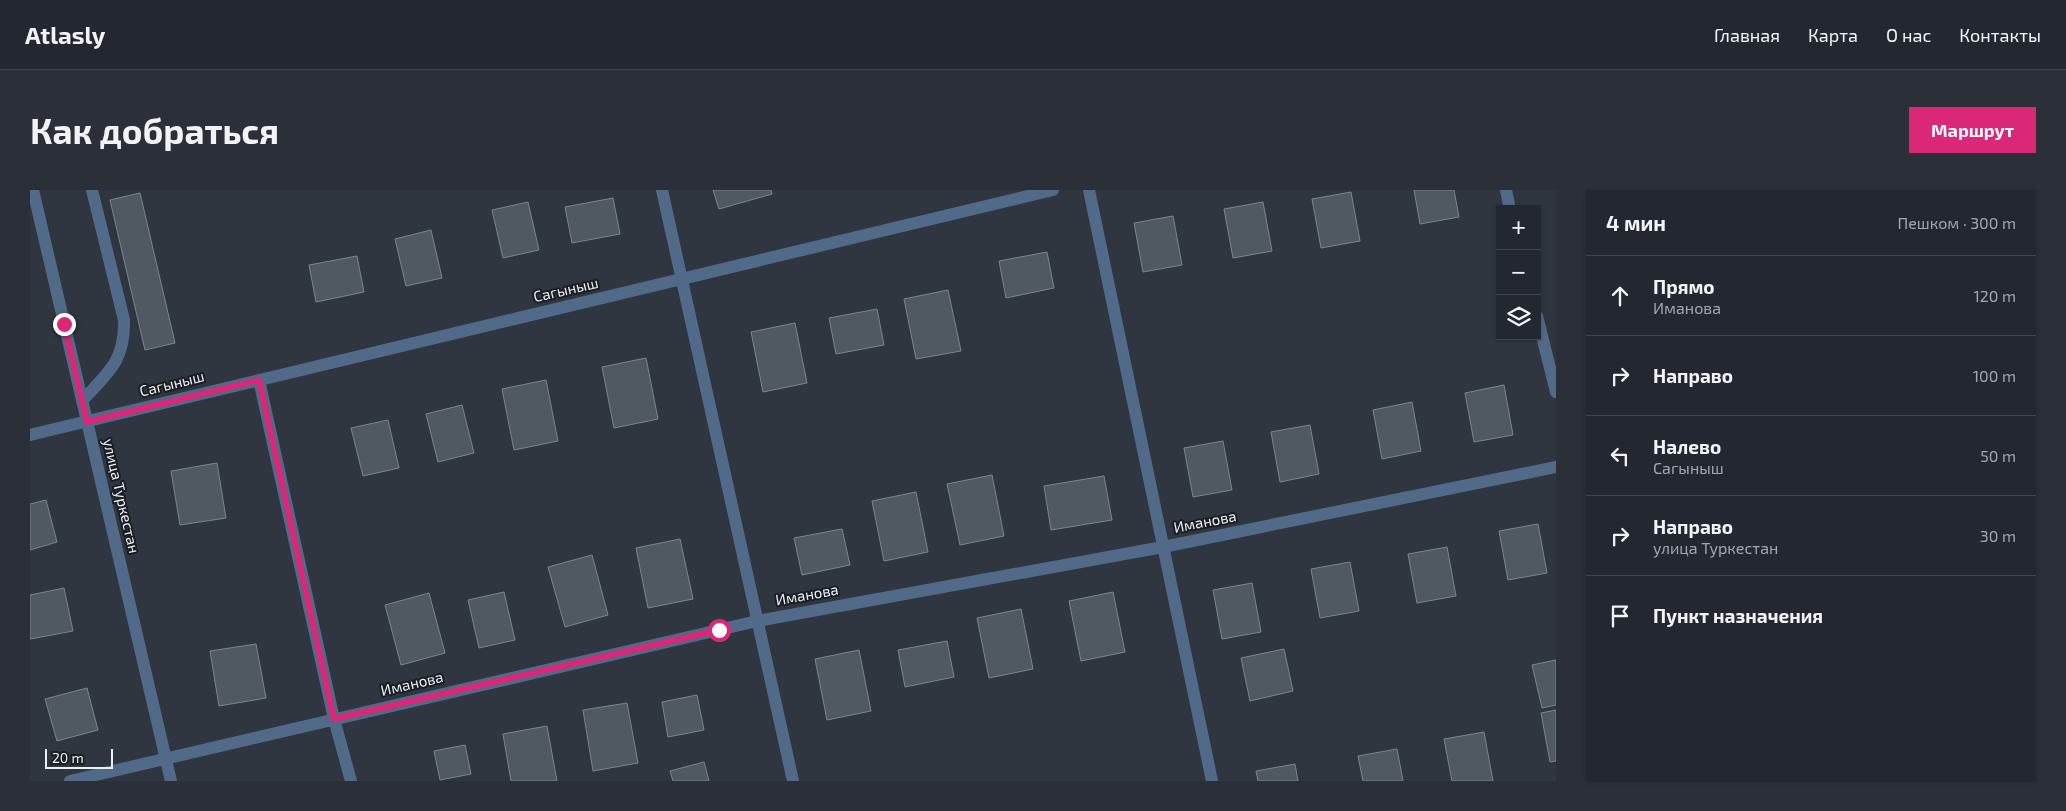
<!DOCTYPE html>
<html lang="ru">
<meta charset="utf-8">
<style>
body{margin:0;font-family:"Exo 2",sans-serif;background:#2b3038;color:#f1f3f6}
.controls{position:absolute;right:15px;top:15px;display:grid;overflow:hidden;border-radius:0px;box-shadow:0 1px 4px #0004}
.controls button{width:45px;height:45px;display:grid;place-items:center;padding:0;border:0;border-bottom:1px solid #40444c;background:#232830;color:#f1f3f6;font:25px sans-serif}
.scale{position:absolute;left:15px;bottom:12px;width:68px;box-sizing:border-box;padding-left:5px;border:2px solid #ebf0f6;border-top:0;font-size:14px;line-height:18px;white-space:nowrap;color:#ebf0f6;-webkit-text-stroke:4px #1a1d22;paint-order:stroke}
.stop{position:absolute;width:15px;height:15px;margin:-11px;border:4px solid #db2777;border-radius:50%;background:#fff}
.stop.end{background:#db2777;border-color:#fff;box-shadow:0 1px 5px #0008}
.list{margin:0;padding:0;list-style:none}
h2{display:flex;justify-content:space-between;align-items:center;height:65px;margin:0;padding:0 20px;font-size:21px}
h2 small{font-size:16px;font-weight:400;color:#a3a6ab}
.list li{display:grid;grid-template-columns:32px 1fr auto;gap:15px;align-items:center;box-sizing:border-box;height:80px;padding:0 20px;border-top:1px solid #40444c}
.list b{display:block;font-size:19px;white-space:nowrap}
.list p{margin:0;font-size:16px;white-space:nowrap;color:#a3a6ab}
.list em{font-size:16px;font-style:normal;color:#a3a6ab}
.icon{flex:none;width:28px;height:28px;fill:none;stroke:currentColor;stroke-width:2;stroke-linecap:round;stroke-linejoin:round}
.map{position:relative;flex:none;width:1526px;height:591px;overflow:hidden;border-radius:0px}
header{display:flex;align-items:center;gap:30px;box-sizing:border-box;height:70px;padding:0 25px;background:#232830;border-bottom:1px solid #40444c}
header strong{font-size:24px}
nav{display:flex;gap:28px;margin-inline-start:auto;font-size:18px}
.intro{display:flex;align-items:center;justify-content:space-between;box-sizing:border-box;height:120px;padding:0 30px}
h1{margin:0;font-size:35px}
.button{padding:12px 22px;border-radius:0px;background:#db2777;color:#fff;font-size:18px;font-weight:700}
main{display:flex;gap:30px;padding:0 30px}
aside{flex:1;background:#232830;border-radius:0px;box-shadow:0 1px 4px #0004}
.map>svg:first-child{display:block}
</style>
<header>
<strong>Atlasly</strong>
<nav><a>Главная</a><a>Карта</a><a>О нас</a><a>Контакты</a></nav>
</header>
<div class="intro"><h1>Как добраться</h1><a class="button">Маршрут</a></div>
<main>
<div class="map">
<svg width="1526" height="591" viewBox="0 0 1526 591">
<rect width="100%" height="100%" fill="#2f3640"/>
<path fill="#505862" stroke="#7c8590" d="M683,0h58l1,4 -53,15z
M1384,0h40l5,27 -39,7z
M1321,2l9,49 -39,7 -9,-49z
M110,3l35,150 -30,7 -35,-150z
M583,8l7,36 -48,9 -7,-36z
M498,12l11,48 -36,8 -11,-48z
M1233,12l9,49 -39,7 -9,-49z
M1143,26l9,49 -39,7 -9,-49z
M401,40l11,48 -36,8 -11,-47z
M1017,62l7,36 -48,10 -7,-37z
M327,66l7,36 -48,10 -7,-37z
M918,100l13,61 -45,8 -12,-60z
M847,119l7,36 -48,9 -7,-36z
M765,133l12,60 -44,9 -12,-60z
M616,168l12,61 -44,9 -12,-61z
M516,190l12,61 -44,9 -12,-61z
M1474,195l9,50 -39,7 -9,-49z
M1382,212l9,49 -39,8 -9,-49z
M432,215l12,48 -36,9 -12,-48z
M358,230l11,48 -36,8 -12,-48z
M1280,235l9,49 -39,8 -9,-50z
M1193,251l9,49 -39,7 -9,-49z
M187,273l9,55 -46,7 -9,-54z
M962,285l12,61 -44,9 -13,-61z
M1074,286l8,44 -61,10 -7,-44z
M886,302l12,60 -44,9 -12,-60z
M16,310l11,42 -27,8v-46z
M1508,334l9,49 -39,7 -9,-49z
M812,339l8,36 -48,10 -8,-37z
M650,349l13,60 -45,9 -12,-60z
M1417,357l9,49 -39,7 -9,-49z
M562,365l16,60 -43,12 -17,-60z
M1320,372l9,49 -39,7 -9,-49z
M1222,393l9,49 -39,7 -9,-49z
M34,398l9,43 -43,8v-44z
M474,402l11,48 -36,8 -11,-48z
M1083,402l12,60 -44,9 -12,-60z
M399,403l16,60 -44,12 -16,-60z
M991,419l12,60 -44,9 -12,-60z
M917,451l7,36 -49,10 -7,-37z
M226,454l10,54 -47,8 -9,-55z
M1254,459l9,42 -43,10 -9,-43z
M829,460l12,61 -44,9 -12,-61z
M1526,470v45l-14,3 -10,-43z
M57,498l11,42 -41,11 -12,-42z
M667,505l7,35 -36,7 -6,-35z
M597,513l11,60 -45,8 -10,-61z
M1526,520v51l-6,1 -9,-49z
M517,536l10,55h-46l-8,-47z
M1454,542l9,49h-41l-8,-42z
M435,555l6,29 -31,6 -6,-29z
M1367,559l6,32h-40l-5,-25z
M674,572l5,19h-36l-3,-10z
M1265,574l3,17h-40l-2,-10z"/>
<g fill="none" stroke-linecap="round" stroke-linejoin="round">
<path stroke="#526a89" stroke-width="12" d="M52,211c26,-29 43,-39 42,-81l-32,-130"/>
<path stroke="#526a89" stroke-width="12" d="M632,0l131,591
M1059,0l123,591
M1476,0l4,19
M1507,126l19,76
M229,190l75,339 17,62
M0,245l1023,-245
M40,591l687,-160 406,-74 393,-80"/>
<path stroke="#526a89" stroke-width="12" d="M3,0l138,591"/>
</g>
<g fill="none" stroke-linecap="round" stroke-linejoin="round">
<path stroke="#db2777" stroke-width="6" d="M34,134l23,98 172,-42 75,339 385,-89"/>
</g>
<g text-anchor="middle" stroke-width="4" stroke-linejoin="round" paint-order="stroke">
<g font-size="15" fill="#ebf0f6" stroke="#1a1d22">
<text transform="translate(536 100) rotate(-13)" y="5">Сагыныш</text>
<text transform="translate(142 194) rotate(-14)" y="5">Сагыныш</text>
<text transform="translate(91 306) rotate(77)" y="5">улица Туркестан</text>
<text transform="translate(1175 332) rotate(-11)" y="5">Иманова</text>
<text transform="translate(777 405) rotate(-10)" y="5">Иманова</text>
<text transform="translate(382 494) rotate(-13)" y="5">Иманова</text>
</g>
</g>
</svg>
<div class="controls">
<button>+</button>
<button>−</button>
<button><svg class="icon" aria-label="layers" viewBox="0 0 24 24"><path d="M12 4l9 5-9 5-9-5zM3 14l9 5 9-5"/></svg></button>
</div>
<div class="scale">20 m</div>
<div class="stop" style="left:689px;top:440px"></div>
<div class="stop end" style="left:34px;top:134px"></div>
</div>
<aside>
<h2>4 мин<small>Пешком · 300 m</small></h2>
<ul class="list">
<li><svg class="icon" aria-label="ahead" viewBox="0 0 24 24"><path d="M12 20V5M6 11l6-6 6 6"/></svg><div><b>Прямо</b><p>Иманова</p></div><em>120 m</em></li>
<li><svg class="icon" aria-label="right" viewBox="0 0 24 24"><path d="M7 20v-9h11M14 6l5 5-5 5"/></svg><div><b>Направо</b></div><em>100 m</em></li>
<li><svg class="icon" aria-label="left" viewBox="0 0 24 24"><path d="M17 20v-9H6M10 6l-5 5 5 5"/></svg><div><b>Налево</b><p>Сагыныш</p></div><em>50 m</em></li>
<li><svg class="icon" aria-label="right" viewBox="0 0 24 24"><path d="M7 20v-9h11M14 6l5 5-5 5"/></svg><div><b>Направо</b><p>улица Туркестан</p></div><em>30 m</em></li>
<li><svg class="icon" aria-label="arrive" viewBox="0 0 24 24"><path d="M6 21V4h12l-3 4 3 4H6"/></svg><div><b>Пункт назначения</b></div></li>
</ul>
</aside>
</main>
